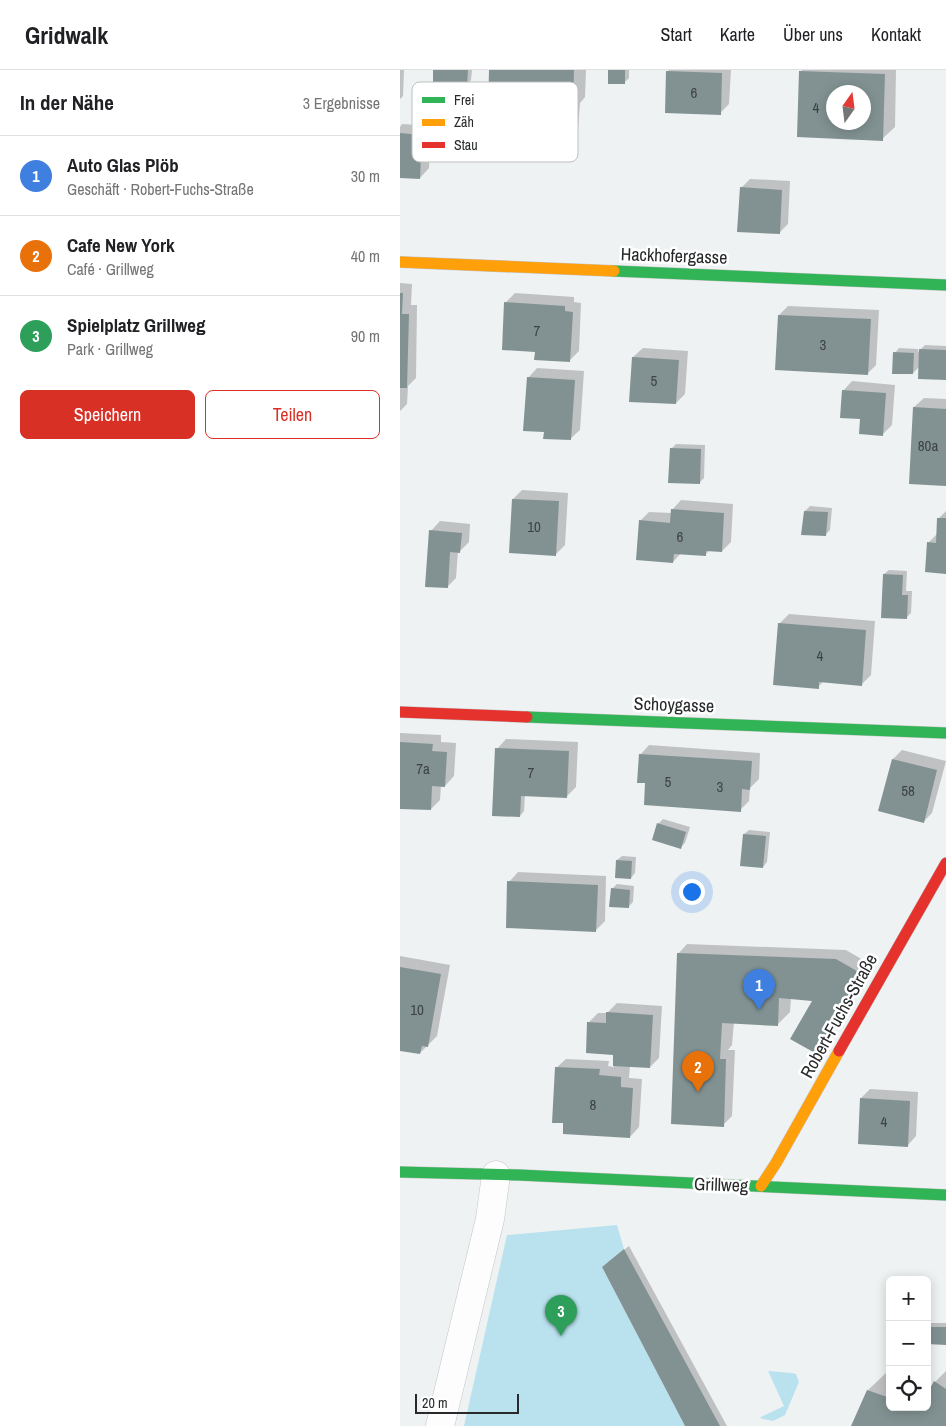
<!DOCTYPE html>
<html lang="de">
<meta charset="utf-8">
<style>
body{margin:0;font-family:"Archivo Narrow",sans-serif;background:#f2f2f2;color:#202124}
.controls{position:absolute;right:15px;bottom:15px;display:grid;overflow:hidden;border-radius:8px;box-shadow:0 2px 12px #0003}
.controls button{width:45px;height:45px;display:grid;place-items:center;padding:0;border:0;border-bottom:1px solid #e0e0e0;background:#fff;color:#202124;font:25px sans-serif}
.compass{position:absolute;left:426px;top:15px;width:45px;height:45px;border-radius:50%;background:#fff;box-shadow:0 2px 12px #0003;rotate:14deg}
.scale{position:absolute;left:15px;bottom:12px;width:104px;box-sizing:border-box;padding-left:5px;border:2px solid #27292a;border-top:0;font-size:14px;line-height:18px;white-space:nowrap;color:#27292a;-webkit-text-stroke:4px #fff;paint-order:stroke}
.you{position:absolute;left:291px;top:821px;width:18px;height:18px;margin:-12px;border:4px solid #fff;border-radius:50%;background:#1a73e8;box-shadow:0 0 0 8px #1a73e833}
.badge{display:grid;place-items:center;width:32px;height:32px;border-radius:50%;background:#d93025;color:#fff;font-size:16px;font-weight:700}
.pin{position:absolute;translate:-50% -41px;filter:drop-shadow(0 1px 2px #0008)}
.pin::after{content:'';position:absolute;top:26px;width:18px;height:15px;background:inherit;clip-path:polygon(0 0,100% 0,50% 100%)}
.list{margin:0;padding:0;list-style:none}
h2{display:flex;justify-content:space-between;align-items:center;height:65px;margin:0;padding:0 20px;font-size:21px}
h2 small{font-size:16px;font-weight:400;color:#757577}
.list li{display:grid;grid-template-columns:32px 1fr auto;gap:15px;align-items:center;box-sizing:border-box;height:80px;padding:0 20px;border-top:1px solid #e0e0e0}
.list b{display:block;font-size:19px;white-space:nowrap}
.list p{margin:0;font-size:16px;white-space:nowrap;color:#757577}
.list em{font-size:16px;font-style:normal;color:#757577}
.actions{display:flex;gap:10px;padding:15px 20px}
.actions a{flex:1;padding:11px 0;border:1px solid #d93025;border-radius:8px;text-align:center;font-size:18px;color:#d93025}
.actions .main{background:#d93025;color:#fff}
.icon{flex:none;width:28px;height:28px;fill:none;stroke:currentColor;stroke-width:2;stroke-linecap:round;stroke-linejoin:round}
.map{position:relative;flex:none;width:546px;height:1356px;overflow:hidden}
header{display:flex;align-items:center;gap:30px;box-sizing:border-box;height:70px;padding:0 25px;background:#fff;border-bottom:1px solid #e0e0e0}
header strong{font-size:24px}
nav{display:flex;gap:28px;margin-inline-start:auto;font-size:18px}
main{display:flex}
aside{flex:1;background:#fff}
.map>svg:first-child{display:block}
</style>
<header>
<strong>Gridwalk</strong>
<nav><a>Start</a><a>Karte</a><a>Über uns</a><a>Kontakt</a></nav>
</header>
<main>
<aside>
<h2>In der Nähe<small>3 Ergebnisse</small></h2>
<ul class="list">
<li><span class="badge" style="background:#3f7fe0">1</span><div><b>Auto Glas Plöb</b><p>Geschäft · Robert-Fuchs-Straße</p></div><em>30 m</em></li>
<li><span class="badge" style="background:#e8710a">2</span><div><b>Cafe New York</b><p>Café · Grillweg</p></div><em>40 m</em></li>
<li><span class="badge" style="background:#2e9e5b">3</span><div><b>Spielplatz Grillweg</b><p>Park · Grillweg</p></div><em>90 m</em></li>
</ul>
<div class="actions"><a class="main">Speichern</a><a>Teilen</a></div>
</aside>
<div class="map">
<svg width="546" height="1356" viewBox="0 0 546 1356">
<rect width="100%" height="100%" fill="#eff2f3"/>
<path fill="#bae2ee" d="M217,1155l7,24 -22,18 83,159h-221l43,-191z
M368,1301l23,2 5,1 3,8 -14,33 -12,6 -14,-3 25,-12z"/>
<path fill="#0003" fill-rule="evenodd" d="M0,0h4l-1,26 -3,3z
M35,0h37l-1,10 -4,5z
M91,0h95l-1,27 -5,6 -2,27 -12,13 -45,-33z
M209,0h20v8l-4,4z
M269,0h62l-2,34 -9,9 -52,-42z
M402,0h94l-1,57 -13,12 -84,-3 2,-64zM433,22h30v30h-30z
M2,54l29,2 -2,42 -9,10 -20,-1v-50z
M350,109l40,2 -2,43 -9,9 -38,-45z
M0,213l12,1 -1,21h6l-1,73 -8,8 -1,18 -7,7z
M115,223l59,4v5l7,1 -2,48 -9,9 -34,-9 -30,-49z
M388,236l91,4 -3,55 -9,9 -88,-59z
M525,275l21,1v33l-26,-13 -7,7 -18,-20 4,-5 19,1v3z
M243,278l45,3 -3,43 -9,9 -43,-46z
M137,298l47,3 -4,59 -10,9 -42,-61z
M452,311l43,4 -3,40 -9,9 -40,-43z
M524,328l22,1v86l-32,-78z
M276,374l29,1 -1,33 -5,5 -28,-34z
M122,420l46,3 -3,52 -9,9 -43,-55z
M281,430l52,4 -2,38 -9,9 -12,-1 -5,5 -24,-2 -8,9 -33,-41 9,-9 23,1v-3z
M410,436l22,2 -2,22 -5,5 -20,-24z
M546,441v62l-18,-30 9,-9 2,-16z
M40,451l30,3 -1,18 -9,9h-2l-2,27 -9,9 -16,-56z
M489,500l18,1 -1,20h6l-1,22 -4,4 -23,-43z
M389,544l86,7 -4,54 -9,9 -38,-3 -6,6 -39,-63z
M0,663l41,2v7l15,1 -2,33 -9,10 -4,-1 -1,15 -9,9 -31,-2z
M106,669l72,3 -2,45 -9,9 -42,-2 -1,17 -4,5 -23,-67z
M249,675l111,8 -1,26 -9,9 -1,13 -9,9 -93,-28 -7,-27z
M502,680l44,11 -14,52 -9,9 -30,-63z
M263,749l27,8 -5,16 -5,5 -22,-24z
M349,760l21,2 -3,30 -4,5 -19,-33z
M222,786l14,1 -1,16 -4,5 -14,-18z
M118,802l88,4 -1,45 -10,10 -86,-49z
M217,814l17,2 -1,16 -5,5 -16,-18z
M287,874l159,6 24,14 -46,79 -9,9 -1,-52 -23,-2 -1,14 -12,12 -44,-2 -2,23 -4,5h7l-3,66 -9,9 -45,-171z
M0,886l50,9 -13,71 -17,17 -20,-3z
M217,933l45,3 -3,52 -9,9 -20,-1 -1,12 13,1 -3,48 -9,10 -65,-15 -9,-54 10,-9 43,2 -1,5 6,1v-13l-25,-32 9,-9h9z
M470,1019l48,3 -2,44 -9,10 -46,-48z
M229,1176l98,180h-41l-78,-164z
M527,1253h19v20h-19z
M546,1301v55h-94l16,-36 18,-17 4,1v33h37v-19l4,1 4,-7z"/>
<path fill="#829293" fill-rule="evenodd" d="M33,0h35l-1,16 -34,-2z
M89,0h85l-1,41h-5l-2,33 -48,-2 1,-30 -31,-2z
M208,0h17v14h-17z
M266,1l56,2 -1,42 -56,-2z
M399,1l86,3 -2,67 -86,-4zM433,22h30v30h-30z
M0,63l22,2 -2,44 -20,-1z
M340,117l42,3 -2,44 -43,-2z
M0,223h3l-1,21h7l-2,74h-7z
M104,232l61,4v5l8,1 -3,50 -36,-2 1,-8 -33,-2z
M378,245l93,4 -3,56 -93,-5z
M519,279l27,1v30l-28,-1z
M493,282l21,1 -1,21h-21z
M232,287l47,3 -3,44 -47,-2z
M127,307l48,3 -4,60 -28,-1 1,-7 -21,-1z
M442,320l44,3 -3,43 -24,-2 1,-15 -20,-1z
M513,337l33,2v77l-37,-2z
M270,378l31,1 -1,35 -32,-1z
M112,429l47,2 -3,55 -47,-3z
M271,439l53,4 -2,39 -16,-1v5l-32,-2 -1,9 -37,-3 3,-40 31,3z
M404,441l24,1 -2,24 -25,-1z
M537,448h9v56l-21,-2 2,-30 9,1z
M29,460l33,3 -2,20 -10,-1 -2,36 -23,-1z
M483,504l20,1 -1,20h6l-1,24 -26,-1z
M378,553l88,7 -4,56 -43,-4v7l-46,-4z
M0,672l33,2 -1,7 15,1 -2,35 -13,-1 -1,24 -31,-1z
M95,678l74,3 -2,47 -46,-2 -1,21 -28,-1z
M239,684l113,7 -2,29 -8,-1 -1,23 -97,-7 1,-22h-8z
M492,689l45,11 -13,53 -46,-12z
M257,753l29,9 -5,17 -29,-9z
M343,764l23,2 -3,32 -23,-2z
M216,790l16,1 -1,18 -16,-1z
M107,811l91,4 -2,47 -90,-4z
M211,818l19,2 -1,18 -20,-1z
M277,883l159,6 26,15 -47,79 -25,-14 22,-38 -33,-3 -1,28 -56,-3 -2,36h6l-2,68 -53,-3z
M0,897l41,7 -13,73 -6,-1 -2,8 -20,-3z
M206,942l47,3 -3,53 -37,-2v-11l-27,-2 1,-31 19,1z
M155,997l45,2 -1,6 22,2v10l12,1 -3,50 -67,-4v-11h-11z
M460,1028l50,3 -2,46 -50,-3z
M224,1179l96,177h-35l-83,-159z
M527,1257h19v18l-19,-1z
M534,1311l12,8v37h-95l16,-36 23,8v9l29,2 8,-2v-13z"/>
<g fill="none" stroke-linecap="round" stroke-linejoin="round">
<g stroke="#c4c5c6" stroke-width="29">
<path id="street" d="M40,1356l50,-207 6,-44"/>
</g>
<g stroke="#c4c5c6" stroke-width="12">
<path id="fast" d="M214,201l332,14
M127,647l419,16
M0,1102l119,3 427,20"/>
</g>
<g stroke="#c4c5c6" stroke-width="12">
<path id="slow" d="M0,192l214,9
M361,1116l15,-23 63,-112"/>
</g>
<g stroke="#c4c5c6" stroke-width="12">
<path id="jam" d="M0,642l127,5
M439,981l107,-188"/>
</g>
<use href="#street" stroke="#fdfdfd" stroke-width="28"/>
<use href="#fast" stroke="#30b455" stroke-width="11"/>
<use href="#slow" stroke="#ff9f0a" stroke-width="11"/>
<use href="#jam" stroke="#e5322d" stroke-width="11"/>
</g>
<g text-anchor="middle" stroke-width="5" stroke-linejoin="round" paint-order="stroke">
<g font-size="15" fill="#3e4344">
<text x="294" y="28">6</text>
<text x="416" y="43">4</text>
<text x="137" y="266">7</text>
<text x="423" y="280">3</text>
<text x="254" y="316">5</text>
<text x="528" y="381">80a</text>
<text x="134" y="462">10</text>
<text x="280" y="472">6</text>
<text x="420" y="591">4</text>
<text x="23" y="704">7a</text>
<text x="131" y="708">7</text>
<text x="268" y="717">5</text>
<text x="320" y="722">3</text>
<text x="508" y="726">58</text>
<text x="17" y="945">10</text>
<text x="193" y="1040">8</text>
<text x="484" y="1057">4</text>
</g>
<g font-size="18" fill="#27292a" stroke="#fff">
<text transform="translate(274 186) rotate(2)" y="6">Hackhofergasse</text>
<text transform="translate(274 635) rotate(2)" y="6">Schoygasse</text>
<text transform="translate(439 946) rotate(-61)" y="6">Robert-Fuchs-Straße</text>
<text transform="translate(321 1115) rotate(2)" y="6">Grillweg</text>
</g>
</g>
<rect x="12" y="12" width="166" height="80" rx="8" fill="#fff" stroke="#bebfbf" stroke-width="1"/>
<rect x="22" y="27" width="23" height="6" fill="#30b455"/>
<rect x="22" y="49" width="23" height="7" fill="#ff9f0a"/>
<rect x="22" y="72" width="23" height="6" fill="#e5322d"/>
<g font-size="14" fill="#27292a">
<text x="54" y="35">Frei</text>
<text x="54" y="57">Zäh</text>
<text x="54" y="80">Stau</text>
</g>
</svg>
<div class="controls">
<button>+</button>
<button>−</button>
<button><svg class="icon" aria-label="locate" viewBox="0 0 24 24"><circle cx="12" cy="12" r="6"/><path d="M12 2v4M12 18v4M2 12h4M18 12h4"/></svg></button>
</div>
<svg class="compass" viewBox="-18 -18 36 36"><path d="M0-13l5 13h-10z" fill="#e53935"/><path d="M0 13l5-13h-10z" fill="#757577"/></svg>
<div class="scale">20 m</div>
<div class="you"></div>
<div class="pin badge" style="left:359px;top:940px;background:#3f7fe0">1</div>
<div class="pin badge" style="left:298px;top:1022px;background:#e8710a">2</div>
<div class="pin badge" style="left:161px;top:1266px;background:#2e9e5b">3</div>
</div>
</main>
